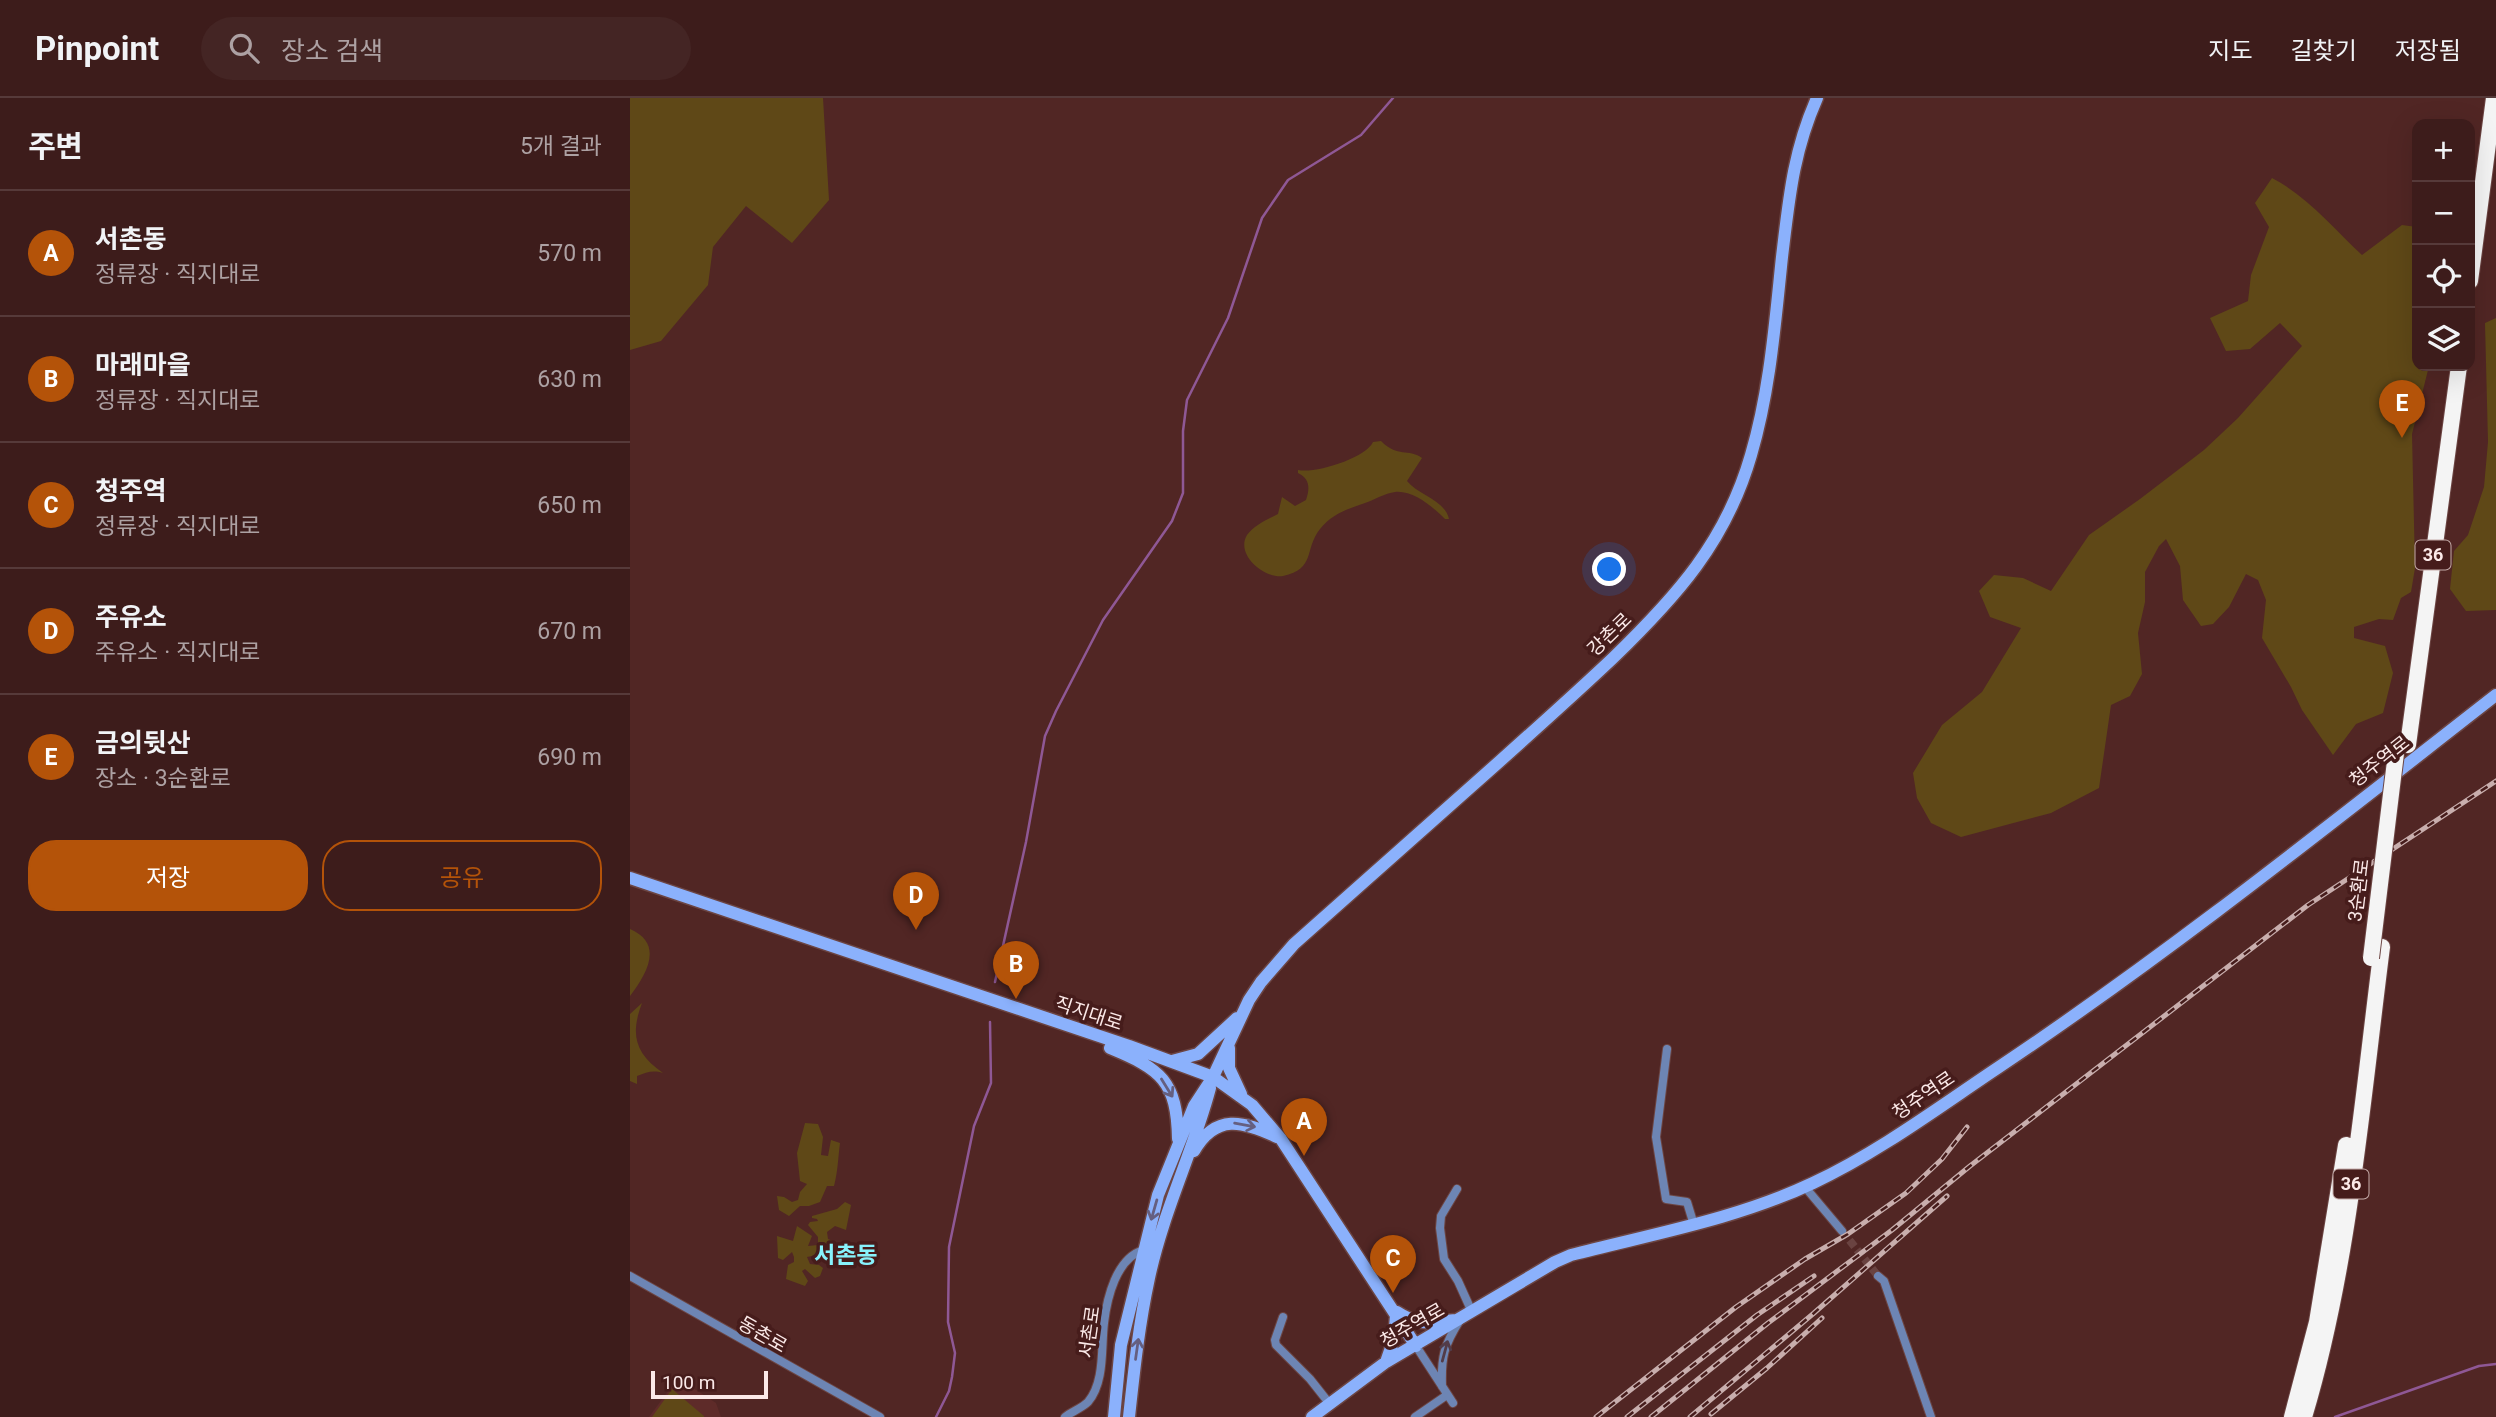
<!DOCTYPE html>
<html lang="ko">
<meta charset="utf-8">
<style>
body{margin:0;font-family:Roboto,"Noto Sans KR",sans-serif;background:#442524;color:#f1f3f6}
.controls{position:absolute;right:21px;top:21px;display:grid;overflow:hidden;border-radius:14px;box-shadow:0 7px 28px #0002}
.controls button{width:63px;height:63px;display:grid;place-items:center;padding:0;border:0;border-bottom:2px solid #563a3a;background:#3d1c1b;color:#f1f3f6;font:35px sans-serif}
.scale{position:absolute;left:21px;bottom:18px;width:117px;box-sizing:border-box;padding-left:7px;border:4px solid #fbe9e8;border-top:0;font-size:19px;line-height:24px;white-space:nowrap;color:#fbe9e8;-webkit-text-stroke:5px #461c1b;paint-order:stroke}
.you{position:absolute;left:980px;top:472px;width:24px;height:24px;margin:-18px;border:5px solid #fff;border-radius:50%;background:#1a73e8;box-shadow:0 0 0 10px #1a73e833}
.badge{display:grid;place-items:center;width:46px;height:46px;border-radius:50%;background:#b45309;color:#fff;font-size:23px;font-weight:700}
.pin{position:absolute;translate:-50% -58px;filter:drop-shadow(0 2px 4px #0008)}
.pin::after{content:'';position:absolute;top:37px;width:24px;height:21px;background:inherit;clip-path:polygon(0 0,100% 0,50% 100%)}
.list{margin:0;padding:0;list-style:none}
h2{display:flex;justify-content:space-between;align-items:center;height:91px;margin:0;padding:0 28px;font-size:30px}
h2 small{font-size:23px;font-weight:400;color:#ada1a3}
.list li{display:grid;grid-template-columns:46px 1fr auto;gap:21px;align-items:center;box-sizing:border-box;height:126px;padding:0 28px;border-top:2px solid #563a3a}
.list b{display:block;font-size:26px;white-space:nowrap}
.list p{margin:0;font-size:23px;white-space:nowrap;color:#ada1a3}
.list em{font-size:23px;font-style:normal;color:#ada1a3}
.actions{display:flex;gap:14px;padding:21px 28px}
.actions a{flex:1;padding:16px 0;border:2px solid #b45309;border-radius:28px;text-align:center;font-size:24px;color:#b45309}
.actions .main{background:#b45309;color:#fff}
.icon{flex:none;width:38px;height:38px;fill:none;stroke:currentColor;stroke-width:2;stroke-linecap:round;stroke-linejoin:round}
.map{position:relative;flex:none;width:1866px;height:1319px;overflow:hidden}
header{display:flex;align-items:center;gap:42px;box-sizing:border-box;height:98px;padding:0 35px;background:#3d1c1b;border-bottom:2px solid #563a3a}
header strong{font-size:33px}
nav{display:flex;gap:38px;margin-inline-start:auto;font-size:24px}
.search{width:490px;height:63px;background:#442524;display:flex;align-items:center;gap:18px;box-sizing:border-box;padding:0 24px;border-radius:38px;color:#ada1a3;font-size:26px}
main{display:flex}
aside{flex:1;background:#3d1c1b}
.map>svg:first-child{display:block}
</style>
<header>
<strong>Pinpoint</strong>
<div class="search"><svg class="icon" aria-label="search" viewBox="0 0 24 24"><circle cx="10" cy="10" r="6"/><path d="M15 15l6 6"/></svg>장소 검색</div>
<nav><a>지도</a><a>길찾기</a><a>저장됨</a></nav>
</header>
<main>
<aside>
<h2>주변<small>5개 결과</small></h2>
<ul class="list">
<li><span class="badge">A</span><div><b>서촌동</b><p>정류장 · 직지대로</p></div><em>570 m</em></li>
<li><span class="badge">B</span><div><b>마래마을</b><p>정류장 · 직지대로</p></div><em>630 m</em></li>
<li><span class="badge">C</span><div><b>청주역</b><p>정류장 · 직지대로</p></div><em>650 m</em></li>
<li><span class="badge">D</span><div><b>주유소</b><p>주유소 · 직지대로</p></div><em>670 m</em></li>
<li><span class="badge">E</span><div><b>금의뒷산</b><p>장소 · 3순환로</p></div><em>690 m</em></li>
</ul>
<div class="actions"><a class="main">저장</a><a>공유</a></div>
</aside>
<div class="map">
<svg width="1866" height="1319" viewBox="0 0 1866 1319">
<rect width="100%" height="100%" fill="#512624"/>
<path fill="#5e2b29" d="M48,1280l38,25 5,14h-72z"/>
<path fill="#5f4817" d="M0,0h193l6,102 -37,43 -46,-37 -33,41 -5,38 -47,56 -31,9z
M1642,80c35,18 62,51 90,77l40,-30 15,2v139h12l-17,68 3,134 -4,24 -10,6 -8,22 -14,-1 -25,8v11l31,8 8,27 -10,40 -27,11 -23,31 -31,-45 -11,-23 -29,-49 4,-38 -8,-20 -12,-6 -17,33 -16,17 -12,2 -18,-26 -3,-34 -14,-27 -7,7 -14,26v30l-7,31 4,41 -12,22 -19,9 -12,83 -48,25 -90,24 -30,-14 -14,-25 -4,-25 29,-48 40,-33 39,-64 -31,-11 -11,-26 15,-16 29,3 28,13 38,-56 51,-36 64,-49 34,-32 64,-72 -22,-23 -30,26 -24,2 -16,-33 38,-17 3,-26 18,-48 -14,-24z
M1866,220v292l-30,1 -16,-22 4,-38 14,-16 16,-48 4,-45 -3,-119z
M751,343c17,17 27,7 41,17l-15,23c11,14 38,19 42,38h-4c-12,-12 -32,-29 -50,-27 -10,1 -21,8 -30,11 -18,6 -33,11 -45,26 -16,20 -4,40 -37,47 -18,3 -48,-21 -36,-41 7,-10 21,-16 31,-21l4,-17 13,9 11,-6c4,-12 4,-21 -8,-27v-3c17,4 68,-12 75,-28z
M0,831c35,15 16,46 0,67z
M12,905c-12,32 -7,50 21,70 -10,-3 -16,-1 -26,3v8l-7,-3v-67z
M175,1025l13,1 5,13 -2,18 7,1 3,-16 9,3c-2,15 -2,28 -6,43h-7l-7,16 -11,4h-9l-11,10 -10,-6 -2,-14 7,1 8,5 6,-2 2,-8 7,-8 -7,-3 -3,-28z
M215,1104l6,3 -5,25 -11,-4 -8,6 1,7 5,2 -4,17 -12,-3 -10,2 3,7 9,1 4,3 -3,8 -5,2 -10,-9 -3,2 6,10 -3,5 -19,-7 2,-14 6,-3v-5l-2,-5 -9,8 -5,-2 -1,-22 16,5 4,-15 15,10 -4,10 10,-1v-8l-10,-12 2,-3 8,-1 -1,-2 -5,-1v-2l25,-7z
M42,1291l32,27v1h-52z"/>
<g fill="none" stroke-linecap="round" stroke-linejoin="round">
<path stroke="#8f5895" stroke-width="2.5" d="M365,884l31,-140 19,-106 11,-25 47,-91 69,-99 11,-28v-62l4,-31 41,-82 34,-100 26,-38 73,-45 32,-37
M306,1319l13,-26 3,-14 3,-24 -7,-31 1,-75 25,-121 17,-43 -1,-61
M1705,1319l144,-51 17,-2"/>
<path stroke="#6a4341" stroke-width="8" stroke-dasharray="8 4" stroke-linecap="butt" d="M1212,1133l36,45"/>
<g stroke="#6c4543" stroke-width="10">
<path id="street" d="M1037,951l-11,88 10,62 21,3 7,23
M1175,1089l37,44
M827,1091l-16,27 -1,12 4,31 14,22 14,31
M0,1178l250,141
M1248,1178l6,5 47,136
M653,1219l-8,23 1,5 34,34 19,24
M786,1248l37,57
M812,1288c-1,-29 2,-41 18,-66
M435,1319c6,-5 17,-9 23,-15 17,-20 13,-54 16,-79 3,-25 12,-64 39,-73
M785,1319l32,-22"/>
</g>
<g stroke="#6c4543" stroke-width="15">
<path id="secondary" d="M0,780l499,168 84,31 39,28 29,34 135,207
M480,950c51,21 67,33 68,91
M599,950v20l12,26
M542,963l26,-7 39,-36
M564,1053c22,-38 49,-30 83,-14
M767,1214c23,15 33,10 59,8
M756,1264l8,-23 2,-24
M484,1319l7,-72 37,-150 36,-89 19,-29 36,-77 12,-18 33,-38c69,-61 137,-122 206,-183 38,-34 76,-68 113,-103 63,-61 113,-116 138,-203 19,-64 24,-132 31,-198 7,-58 11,-105 35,-159
M499,1319c5,-46 10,-93 20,-139 14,-66 44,-126 61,-190
M682,1319l74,-55 169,-100 16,-7c81,-21 166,-36 242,-72 66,-31 126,-76 186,-116 172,-115 334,-245 497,-372"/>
</g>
<g stroke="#6c4543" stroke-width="18">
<path id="highway" d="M1840,183l24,-183
M1778,647l51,-379
M1662,1319l25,-95 29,-177
M1674,1319c45,-149 58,-315 78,-470"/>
</g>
<use href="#street" stroke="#6d85b4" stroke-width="8"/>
<use href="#secondary" stroke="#8bb1fc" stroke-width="12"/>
<use href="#highway" stroke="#f4f4f4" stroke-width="16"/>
<g stroke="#c8aead" stroke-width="5">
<path id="rail" d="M1081,1316l56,-46 55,-50
M966,1319l140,-110 69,-48 43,-25 58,-41 36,-34 25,-32
M997,1319l130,-102 57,-39
M1021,1319l117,-94 124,-93 78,-64 338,-261 188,-124
M1060,1319l124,-104 133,-117"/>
</g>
<use href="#rail" stroke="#461c1b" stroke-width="2.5" stroke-dasharray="8" stroke-linecap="butt"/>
<g stroke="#6c4543" stroke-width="18" stroke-linecap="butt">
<path id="highway-bridge" d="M1741,860l26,-213"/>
</g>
<use href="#highway-bridge" stroke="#f4f4f4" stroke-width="16"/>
</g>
<defs><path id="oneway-shaft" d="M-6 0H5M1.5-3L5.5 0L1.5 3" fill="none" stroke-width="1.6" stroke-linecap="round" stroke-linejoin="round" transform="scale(1.75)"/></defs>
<g stroke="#655f80">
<use href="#oneway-shaft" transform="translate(537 990) rotate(58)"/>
<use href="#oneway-shaft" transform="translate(615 1027) rotate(10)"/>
<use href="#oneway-shaft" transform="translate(524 1112) rotate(106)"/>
<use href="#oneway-shaft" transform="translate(507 1251) rotate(-82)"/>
</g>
<use stroke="#523c49" href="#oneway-shaft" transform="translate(815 1253) rotate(-75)"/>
<g text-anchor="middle" stroke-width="7" stroke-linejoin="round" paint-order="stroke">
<g fill="#461c1b" stroke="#c5acaa" stroke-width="2">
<rect x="1785.5" y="442.5" width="35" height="29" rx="5"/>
<rect x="1703.5" y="1071.5" width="35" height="29" rx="5"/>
</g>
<g font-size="18" font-weight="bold" fill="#fbe9e8">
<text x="1803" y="463">36</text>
<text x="1721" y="1092">36</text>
</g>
<g font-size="19" fill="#fbe9e8" stroke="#461c1b">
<text transform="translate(979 536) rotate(-44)" y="7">강촌로</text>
<text transform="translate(1749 663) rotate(-38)" y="7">청주역로</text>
<text transform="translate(1728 792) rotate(-83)" y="7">3순환로</text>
<text transform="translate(459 915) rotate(18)" y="7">직지대로</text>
<text transform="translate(1293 997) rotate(-34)" y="7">청주역로</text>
<text transform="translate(782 1227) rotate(-30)" y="7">청주역로</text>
<text transform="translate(459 1234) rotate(-82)" y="7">서촌로</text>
<text transform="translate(133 1236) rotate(30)" y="7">동촌로</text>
</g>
<g font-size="23" font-weight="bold" fill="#87f2fc" stroke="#461c1b">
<text x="216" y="1165">서촌동</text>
</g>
</g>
</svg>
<div class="controls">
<button>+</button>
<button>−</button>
<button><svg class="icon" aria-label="locate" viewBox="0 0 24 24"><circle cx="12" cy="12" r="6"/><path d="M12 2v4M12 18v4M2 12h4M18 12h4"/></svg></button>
<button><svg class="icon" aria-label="layers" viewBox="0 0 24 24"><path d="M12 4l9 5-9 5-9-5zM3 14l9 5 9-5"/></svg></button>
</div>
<div class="scale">100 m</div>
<div class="you"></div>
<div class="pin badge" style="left:674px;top:1058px">A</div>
<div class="pin badge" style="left:386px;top:901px">B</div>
<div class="pin badge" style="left:763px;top:1195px">C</div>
<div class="pin badge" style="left:286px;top:832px">D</div>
<div class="pin badge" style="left:1772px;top:340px">E</div>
</div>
</main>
